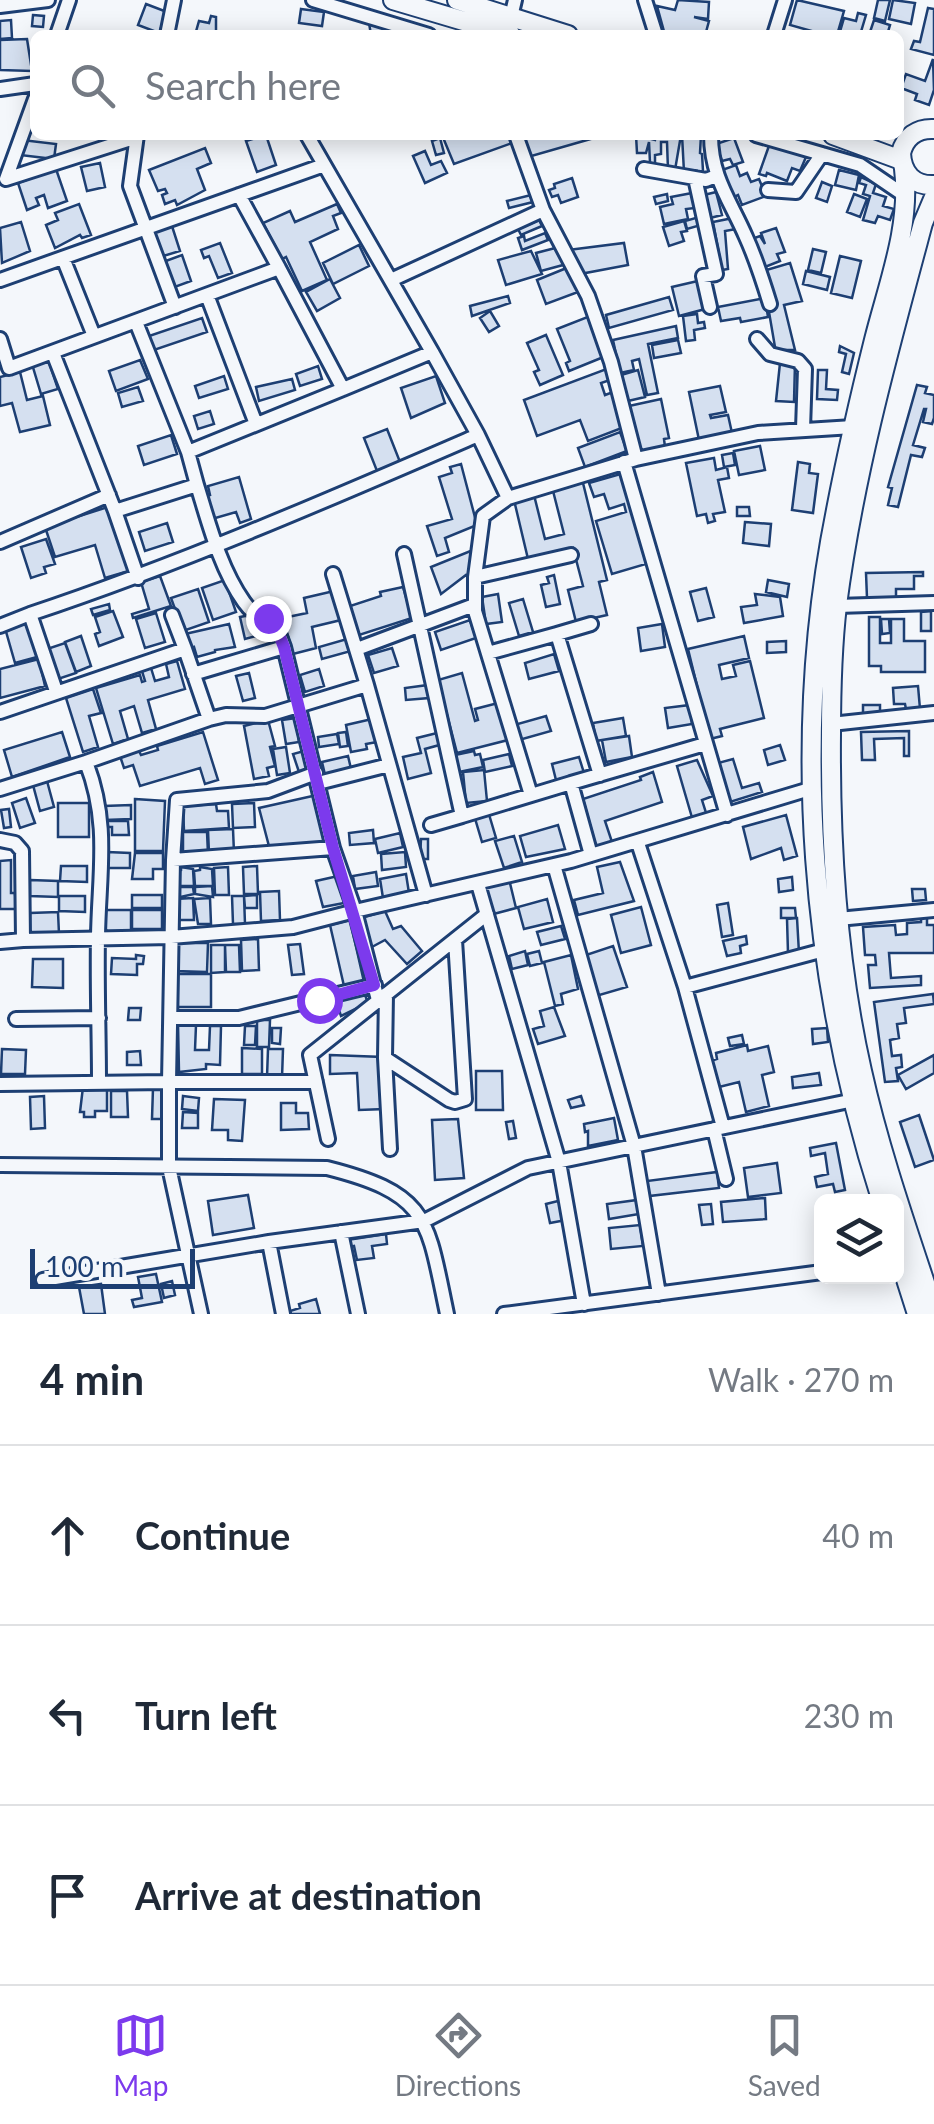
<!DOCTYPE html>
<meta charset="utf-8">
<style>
body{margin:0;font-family:Lato,sans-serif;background:#f2f2f3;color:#1f2937}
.controls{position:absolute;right:30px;bottom:30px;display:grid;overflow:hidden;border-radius:15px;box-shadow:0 5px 25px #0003}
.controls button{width:90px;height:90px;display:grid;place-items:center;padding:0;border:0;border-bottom:2px solid #e0e1e3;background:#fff;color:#1f2937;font:50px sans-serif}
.scale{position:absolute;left:30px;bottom:25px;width:165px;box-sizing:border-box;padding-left:10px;border:5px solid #1d3f73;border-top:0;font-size:28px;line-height:35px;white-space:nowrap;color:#1d3f73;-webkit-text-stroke:8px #f4f7fb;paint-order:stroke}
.stop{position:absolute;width:30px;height:30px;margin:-22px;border:8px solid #7c3aed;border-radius:50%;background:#fff}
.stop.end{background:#7c3aed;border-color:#fff;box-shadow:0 2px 10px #0008}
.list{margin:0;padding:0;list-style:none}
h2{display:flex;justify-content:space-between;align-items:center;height:130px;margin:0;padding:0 40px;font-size:42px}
h2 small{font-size:32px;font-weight:400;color:#747a83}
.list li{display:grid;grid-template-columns:65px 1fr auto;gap:30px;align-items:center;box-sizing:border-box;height:180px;padding:0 40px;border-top:2px solid #e0e1e3}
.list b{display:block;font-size:38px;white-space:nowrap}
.list em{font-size:32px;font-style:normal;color:#747a83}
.icon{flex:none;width:55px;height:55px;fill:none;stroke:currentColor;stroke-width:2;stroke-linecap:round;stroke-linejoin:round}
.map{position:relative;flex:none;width:934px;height:1314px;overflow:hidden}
.search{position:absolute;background:#fff;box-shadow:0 5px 25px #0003;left:30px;right:30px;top:30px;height:110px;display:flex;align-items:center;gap:25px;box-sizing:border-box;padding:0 35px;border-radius:15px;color:#747a83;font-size:38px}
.sheet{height:670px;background:#fff}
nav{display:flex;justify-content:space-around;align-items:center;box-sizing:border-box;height:140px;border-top:2px solid #e0e1e3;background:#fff;font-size:28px;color:#747a83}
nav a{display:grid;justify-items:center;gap:5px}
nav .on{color:#7c3aed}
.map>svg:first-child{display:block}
</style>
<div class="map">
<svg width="934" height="1314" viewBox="0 0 934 1314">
<rect width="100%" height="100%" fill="#f4f7fb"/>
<path fill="#d5e0f0" stroke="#1d3f73" stroke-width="2.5" d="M678,0l31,2 -1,17 -14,-2 15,4 -3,11 -41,3 -8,-29 18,4z
M797,0l47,11 -7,24h-22v-3l-25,-7z
M878,0h12l-5,21 -11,-3z
M893,0l22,3 -4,21 -22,-5z
M146,4l21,8 -8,21 -21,-8z
M928,8l6,1v46l-23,-6 3,-8 6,1z
M301,9l23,3 -2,14 -23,-3z
M858,13l8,2 -6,20h-21l5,-17 12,3z
M33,15l11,1 -1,11 -11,-1z
M211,16l5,1v18h-21l4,-14 10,2z
M11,20l1,18 -12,1v-18z
M874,20l16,5 -3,10h-18z
M369,23l47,12h-45z
M27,39l5,32 -32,-1v-30z
M933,59l1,31 -5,15 -14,-5 2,-6 -16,-6 5,-14 19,7z
M266,135l10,30 -19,7 -11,-31z
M442,135h67l3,8 -58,21z
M522,135h60l12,3 -66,19z
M636,135l19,5 1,-5h25l-6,35h-7l-1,-28h-6v12l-6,1v10l-5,-2 -1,-21 -3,11h-9z
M682,135h19l-1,18 2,1 1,17 -19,1z
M440,138l4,15 -8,2 -4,-14z
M734,138l9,24 -10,3 -3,-6 -8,2 -6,-17z
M22,140l34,4 -2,15 -34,-4z
M770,143l36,14 -6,14 -8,-3 -5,13 -20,-8 -1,3 -7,-2z
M205,148l6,15 -14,6 8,21 -28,15 -2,-5 -10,4 -3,-9 5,-2 -2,-4 -7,2 -9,-21z
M425,151l6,14 10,-4 6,12 -22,10 -12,-27z
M100,163l5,24 -18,4 -6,-24z
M736,165l4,11 7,-3 4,9 8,-3 7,17 -24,9 -4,-10 -6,3 -10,-28z
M56,169l11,32 -19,7 -4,-13 -8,3 3,7 -12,5 -9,-27z
M839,170l20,5 -3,15 -21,-5z
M861,177l15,7 -3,9 13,4 -3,9 11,3 -4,11 -12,-4 -3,7 -12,-3 7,-24 -7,-2 3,-9 -7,-2z
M572,178l6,19 -17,6 -3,-8 -6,2 -3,-7 6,-2 -1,-4z
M822,182l10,4 -5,16 -11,-4z
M716,192l6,23 -12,3 -6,-23z
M692,193l3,15 -9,1 2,10 -24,5 -4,-17 13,-3 -2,-7z
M667,194l1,7 -12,3 -2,-7z
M854,194l13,5 -7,18 -13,-5z
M531,195l2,7 -24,6 -2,-7z
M79,204l12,31 -9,3 -2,-3 -25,13 -9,-23 12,-5 -3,-7z
M337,204l4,9 -8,3 5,13 -28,13 17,38 -25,11 -16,-34 -4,2 -19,-36 27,-12 5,11z
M699,217l2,8 -14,4 -2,-8z
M733,218l3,11 -11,2 3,38 -6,1 -9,-48z
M539,220l3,6 -21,9 -3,-6z
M684,221l3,10 -6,1 3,9 -15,5 -6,-19z
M21,222l9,29 -28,12 -2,-35z
M171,223l9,28 -20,6 -9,-28z
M776,228l9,24 -8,2 3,7 -20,8 -11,-29 11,-4 5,8 -4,-11z
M545,233l3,7 -26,10 -4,-12 6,-2 1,5z
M220,243l12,30 -14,5 -9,-22 -5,2 -3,-8z
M624,243l4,22 -48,9 -12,-24z
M359,245l10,21 -36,18 -10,-21z
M559,247l4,18 -22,6 -5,-18z
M813,249l13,3 -5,21 -13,-3z
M531,251l11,23 -36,11 -8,-25z
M182,255l9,26 -19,7 -9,-26z
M840,256l21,5 -9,37 -21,-5z
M790,263l12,38 -18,4 11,45h-13l1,4 -7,-1 -7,-41 4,-1 -10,-40z
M569,267l9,25 -32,12 -9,-24z
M806,271l24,6 -3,13 -24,-6z
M330,279l10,19 -23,13 -11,-19z
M702,280l7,28 -30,8 -7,-29z
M508,296l2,7 -38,13 -2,-10z
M669,297l4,13 -64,18 -3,-13z
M765,298l3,19 -27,5 -1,-4 -19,3 -3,-14z
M490,311l9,15 -10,6 -9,-14z
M697,314l1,9 6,-1 1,6 -11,2 1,10 -9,1 -3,-25z
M590,316l16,40 -37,15 -3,-8 4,-2 -13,-32z
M202,318l5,14 -53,18 -5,-14z
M676,326l2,12 -30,6 10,49 -11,2 -8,-36 -7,2 2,9 -14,3 -7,-33z
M546,335l17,40 -23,10 -6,-13 5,-2 -12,-27z
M678,340l3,13 -27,5 -2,-13z
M840,346l14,7 -5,21 -7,-2 4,-18 -7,-2z
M48,359l10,30 -17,5 -9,-30z
M140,360l8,19 -32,12 -7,-20z
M780,363h15l-1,39 -18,-1z
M318,366l4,13 -22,7 -4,-12z
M609,368l4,11 -12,4 4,12 8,-3 14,34 -39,15 -8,-21 -43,16 -13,-36z
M638,370l7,27 -17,4 -7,-26z
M818,370h9l-1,19 12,1 -1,10 -20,-1z
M20,372l7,28 16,-4 7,29 -30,7 -8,-29 -12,3v-29z
M224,376l4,13 -29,9 -4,-12z
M436,376l9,27 -34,15 -10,-30z
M292,379l3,11 -36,11 -3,-14z
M917,385l10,2 -2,6 9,2v23l-2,6 -9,-2 3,-13h-2l-11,36 12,3 -3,9 -11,-2 -13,52 -10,-2 4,-17 -4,-1z
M720,386l6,26 -16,3 1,3 17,-3 4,18 -33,7 -10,-48z
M138,387l5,14 -21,6 -4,-14z
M661,399l8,39 -5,1 1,8 -26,6 -10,-47z
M210,411l4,13 -16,5 -4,-13z
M387,429l13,33 -23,9 -13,-33z
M620,432l7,19 -42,16 -7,-19z
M171,435l6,19 -33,11 -6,-19z
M760,446l5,24 -26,5 -5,-24z
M733,453l2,12 -11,2 -2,-12z
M714,458l2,12 11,-3 2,11 -11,2 7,32 -12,2 2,7 -7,2 -2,-9 -9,2 -11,-53z
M798,462l12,2 -1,9 9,1 -5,39 -21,-3z
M461,464l16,61 -32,13 4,14 -12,4 -10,-30 25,-7 -13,-42 13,-4 -2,-6z
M624,473l22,91 -34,10 -16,-53 30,-9 -2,-8 -15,5 -5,-15 -10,3 -5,-14z
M239,477l12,42 -11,4 -4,-11 -24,7 -7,-23 5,-1 -2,-9z
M582,479l25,101 -8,2 8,33 -31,7 -8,-32 15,-4 -10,-38 -45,11 -14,-59 20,-5 11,44 19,-5 -12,-47z
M111,506l21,64 -27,8 -10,-33 -40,12 -10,-30z
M737,507h12l1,9h-13z
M745,522l26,2 -2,22 -26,-3z
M167,523l6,19 -28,9 -6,-19z
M46,539l9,25 -11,3 2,6 -15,5 -10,-31z
M473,550l-4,28 -3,-3 -25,19 -10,-27z
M923,572v4h-9v13h-18v8l-29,1 -1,-25z
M554,575l6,29 -14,3 -5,-22 8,-2 -2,-6z
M160,576l11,30 -38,12 -1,-4 17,-5 -8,-27z
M225,580l11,32 -23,8 -11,-32z
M768,580l21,4 -2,13 -21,-5z
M403,587l9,31 -56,18 -9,-29 34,-11 -1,-4z
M706,588l8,29 -16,4 -8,-29z
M198,589l11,33 -26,9 -12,-33z
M334,591l7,29 -29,7 4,21 -23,6 -10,-36 24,-5 -3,-15z
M498,594l4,28 -16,2 -4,-27z
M755,594l25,3 3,19 -39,7 -3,-16 16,-2z
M523,599l10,33 -14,4 -10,-33z
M109,604l1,6 -17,5 -2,-6z
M113,611l10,26 -24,9 -4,-12 5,-2 -5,-15z
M931,611v20h-10v-19z
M156,613l9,29 -20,6 -9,-29z
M255,614l5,21 -15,4 -5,-22z
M869,617h11v26h11v-24h13v22h21v31h-44v-6h-12z
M881,619h8l1,14 -8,1z
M470,620l6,18 -35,12 -6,-18z
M26,622l11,35 -22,6 -10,-35z
M229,624l6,23 -20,3v2l-18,5 -3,-10 -5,2 -4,-15z
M662,624l3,23 -24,4 -3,-23z
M81,636l10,30 -15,6 -11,-30z
M744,636l5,22 -30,7 3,14 14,-3 -3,-11 17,-4 14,57 -44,11 2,7 -12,3 -22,-90z
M347,639l4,12 -29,8 -3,-12z
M786,641v11l-19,1v-11z
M65,643l11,30 -18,6 -11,-30z
M392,648l6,18 -24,7 -6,-18z
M554,654l5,17 -30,8 -4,-16z
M39,659l6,27 -45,12v-29z
M177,661l8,28 -37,11 8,29 -14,4 -8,-27 -14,5 8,28 -15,5 -17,-56 44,-13 2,7 3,-1 -3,-10 9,-3 4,13 14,-4 -3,-13z
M319,669l5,17 -19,6 -5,-17z
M249,673l6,25 -12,3 -7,-25z
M462,673l13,48 3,-1 -3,-11 23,-6 10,37 -51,13 -19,-73z
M428,685l1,13 -23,2 -1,-12z
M918,686l2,23h-14l-1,-5h-11l-1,-16z
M93,689l8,24 -12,3 9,31 -15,5 -17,-54z
M690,705l2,19 -24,4 -3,-20z
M863,705h17v9h-17z
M546,716l5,15 -32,9 -5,-15z
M296,718l3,24 -13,2 -4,-24z
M623,718l3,18 -30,5 -3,-18z
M372,719l5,23 -11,2 1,5 -16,3 -5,-27z
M268,720l7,26 -5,1 5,19 -8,2 2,8 -15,3 -10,-53z
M909,731v25h-5v-18l-30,1 1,21h-13l-1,-28z
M62,732l8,25 -58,20 -8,-27z
M203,732l15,48 -13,4 -5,-16 -60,18 -7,-21 -9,3 -4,-12 19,-5 2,4 17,-5 -1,-4z
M346,732l2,14 -8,1 -2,-14z
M441,732l2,12 -18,5 6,24 -23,6 -5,-22 18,-4 -4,-15z
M337,734l2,10 -20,3 -1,-10z
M629,736l3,21 -26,5 -4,-22z
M780,745l5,15 -17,5 -4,-15z
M286,747l4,26 -13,2 -4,-26z
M304,751l5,17 -10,4 -6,-18z
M474,751l1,4 5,-1 3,13 -24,5 -4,-17z
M509,754l3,12 -27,6 -2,-12z
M348,756l4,17 -26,6 -4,-17z
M579,757l5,16 -28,7 -4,-16z
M733,759l9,29 17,-5 3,9 -32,10 -12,-39z
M697,760l16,36 -11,4 5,16 -14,5 -16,-55z
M484,770l3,31 -21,2 -3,-31z
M653,772l9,30 -57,19 8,24 -16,5 -14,-51 58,-19 -1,-3z
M47,781l7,26 -14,4 -7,-26z
M317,795l11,46 -58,9 -11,-42z
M26,798l9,25 -15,5 -8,-25z
M135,799l30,2 -2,50h-28z
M58,803h31v34h-31z
M254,803l1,24 -22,1 -1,-24z
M216,804l1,7h11l1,17 -45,3 -1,-25z
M131,805v14l-26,1 -1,-14z
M9,809l2,18 -7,1 -3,-18z
M488,811l8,27 -14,4 -8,-27z
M786,815l11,41 -13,4 -3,-12 -30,11 -8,-32z
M107,821h21l1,14h-17v-8h-5z
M558,825l7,24 -39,8 -6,-21z
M233,829l1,24 -25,1 -1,-24z
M373,830l1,13 -24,2 -1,-12z
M183,832h24l1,22h-25z
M400,833l3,14 -25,6 -3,-14z
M514,836l8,26 -18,6 -9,-27z
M421,839h7v20h-8z
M107,852l23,1v15h-23z
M405,852l1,15 -24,3 -1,-16z
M135,853h28v16h-10v10h-21z
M11,860v33h4l1,16h-16v-48z
M620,862l14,39 -56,14 -4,-15 29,-7 -6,-26z
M61,866h26v16l-27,-1z
M257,866l1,28h-14l-1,-27z
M181,867l12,2 1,17h-18l-1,-15 6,-1z
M200,867l12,2 1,17h-18l-1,-15 6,-1z
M228,867l1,28h-14l-1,-27z
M376,872l2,14 -23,3 -2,-13z
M406,874l3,19 -26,5 -3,-19z
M338,876l6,27 -21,4 -7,-26z
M792,877l1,13 -14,2 -1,-13z
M509,879l7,29 -26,7 -8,-29z
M30,880l28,1v16l-28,-1z
M212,886l1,11 -18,-3v-7z
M176,887h17l1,7 -18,4z
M912,889h13l1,11 -13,1z
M279,891l1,29 -19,1 -1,-29z
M132,895h30v13h-30z
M257,895v13h-12l-1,-12z
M59,896h26v16l-26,-1z
M232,896h12l1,28h-12z
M193,898l1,22h-18l-1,-21z
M210,898l1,26h-13l-4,-25z
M547,899l6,23 -29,7 -6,-22z
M728,903l5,32 -11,2 -5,-32z
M641,907l10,38 -30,8 -10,-38z
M781,908h14l1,10h-15z
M102,910h29v22h-29z
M132,910h30v19h-30z
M385,911l8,18 8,-3 21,25 -15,13 -22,-24 -15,8 -9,-30z
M58,912l1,22h-29v-21z
M921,915h6v10h7v28h-45l2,25 30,-2v9l-51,3 -2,-23h8l-1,-10h-10l-2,-28 32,-2 1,10 11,-1v-11l14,-1z
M797,918l2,35h-11l-1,-34z
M350,920l14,62 -20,4 -14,-61z
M561,926l4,13 -24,6 -4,-13z
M746,936l1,8 -7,2 1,7 -14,3 -4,-15z
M258,939l1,31 -17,1 -1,-31z
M175,943h33l-1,29 -32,-1z
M300,944l4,30 -12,1 -4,-30z
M211,945h14v27l-14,1z
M225,945h14l1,27h-14z
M613,946l14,41 -31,9 -13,-40z
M525,951l3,14 -16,4 -3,-13z
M539,951l3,12 -12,3 -3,-12z
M136,955l8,1 -1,8h-6v11l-26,-1 1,-16 24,1z
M571,955l7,34 -17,5 2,10 -8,2 -11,-44z
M33,959h30v29l-31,-1z
M175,974h36v33h-36z
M364,992l4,11 -27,13 -5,-15z
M933,994l1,10 -30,4 2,15 -9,1 2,14 -9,2 2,16 9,-1 1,12 -6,1 2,13 -13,1 -11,-80z
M554,1007l11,29 -27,8 -5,-15 11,-3 -4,-15z
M129,1008h12l-1,12h-12z
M257,1020h13l-1,27h-12z
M178,1024l18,1 -1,25h14l1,-24h11l-1,39 -14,-1v5l-27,3z
M245,1026h11l-1,19h-11z
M272,1028h9l-1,16 -8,-1z
M827,1028l1,14 -15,2 -1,-15z
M742,1035l2,9 -14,2 -2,-8z
M747,1045l1,6 20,-5 6,26 -12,3 7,31 -23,6 -7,-30 -24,6 -7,-26 9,-3 -1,-6z
M242,1048l20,1v25h-20z
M2,1049l24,1 -1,24h-24z
M268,1049h15l-1,29 -15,-1z
M140,1051l1,14h-14v-13z
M330,1055l53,2 2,52 -26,1 -2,-37 -27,1z
M934,1055v18l-28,16 -8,-14z
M476,1071h26l1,39h-27z
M819,1073l2,12 -28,3 -1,-11z
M83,1087l24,3v21h-12v6h-11v-5h-4z
M153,1088h11l-1,31h-11z
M111,1091h16l1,26h-17z
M44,1096l1,32 -14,1 -1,-32z
M183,1096l16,2 -1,13 -16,-2z
M581,1096l3,9 -13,3 -3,-8z
M214,1099l31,1 -3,41 -14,-1v-10h-16z
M281,1103h15v10h12l1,16 -28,1z
M183,1112l15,1v15h-16z
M919,1115l15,45 -19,7 -15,-45z
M614,1118l4,22 -30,6v-15l-3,1 -1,-8z
M458,1119l6,59 -29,2 -3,-60z
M513,1121l3,17 -7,1 -3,-17z
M836,1143l9,47 -10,2 -2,-8 -16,3 -2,-10 13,-3 -3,-21 -14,3 -1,-8z
M777,1163l4,30 -33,4 -4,-29z
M717,1172l2,16 -70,8 -2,-15z
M248,1195l6,33 -41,7 -5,-34z
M765,1198l1,21 -43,3 -2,-20z
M562,1200l4,20 -16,3 -4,-19z
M637,1200l2,14 -30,5 -2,-15z
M711,1204l2,20 -11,1 -3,-20z
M640,1225l3,21 -32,3 -2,-21z
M386,1234l1,10 -15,2 2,12 -17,2 -3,-14 -5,1 -2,-7z
M156,1274l6,28 -28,5 -2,-7 10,-2 -4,-21z
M172,1281l3,14 -11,3 -3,-14z
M101,1284l4,30h-21l-5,-27z
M316,1299l4,15h-29l-1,-3 10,-3 -1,-4z"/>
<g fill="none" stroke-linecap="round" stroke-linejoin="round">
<g stroke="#1d3f73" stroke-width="18">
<path id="minor" d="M313,0l116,35
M645,0l11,35
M0,6l48,-6
M511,17l4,-17
M57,35l12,-35
M167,35l7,-35
M774,35l11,-35
M0,89l35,-5
M35,99l-29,80 131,-42
M137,135l-7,51 45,121
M307,135l125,217
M711,135c0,42 19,65 35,102 10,22 17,44 24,67
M756,135l104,30 47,32
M644,169l62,11 10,-4
M695,178l21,96 -13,2 7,31
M768,190l28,2 26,-38
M63,258l31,78
M279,268l64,121 89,-37 46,83
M0,280l324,-115
M391,280l152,-70
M207,295l49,129
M136,322l52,130 155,-63
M0,339l9,29 270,-100 -40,-73
M757,339l13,15 28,7 7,8 -2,60
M53,353l62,158 82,-26 -9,-33
M636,459l122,-26 95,-6
M624,462l103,353
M197,485c12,39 23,83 47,117 16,23 27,7 40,45
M508,498l128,-39 -25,-97 -23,-66 -45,-86 -27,-75
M115,511l23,67
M0,542l109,-47
M404,554l58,262 109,-33 20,72
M333,574l34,111
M475,577v34l56,184
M837,606l97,-3
M172,615l13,34
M0,626l30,-12
M557,634l34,-10
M357,649l117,-44
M488,653l69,-19 43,141
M193,674l91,-27 49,201
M56,691l-26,-77c153,-51 300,-115 448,-179l30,63 -25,18 -8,61 96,-22
M0,712l185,-63 24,70
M831,724l103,-11
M86,762l123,-43 17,-4 39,1 102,-31 59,210
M318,783l71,-18
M571,783l134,-39
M0,789l86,-27c24,61 13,111 12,174 -1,49 1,98 1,146
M431,825l31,-9
M0,840l15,3 7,8 1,89 148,-3 122,-10 62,-16 23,89
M638,843l47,144 38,140
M173,860l4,-60 91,-9 48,-18
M554,865l80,281 25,148
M478,884l81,278 25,142
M838,919l96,-9
M0,942l23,-2
M685,987l139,-37
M386,994l-1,64 64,42 6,2 10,-3 -10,-159
M171,1018h68l136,-33
M16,1019l83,-1
M385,1058l5,91
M316,1082h-147l4,-222 160,-12 22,63 216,-50 242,-73
M0,1084l169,-2v85l32,147
M714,1129l12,50
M328,1139l-18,-84 177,-141
M0,1165l327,3c103,26 100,51 120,146
M341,1232l17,82
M269,1242l14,72
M43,1280l226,-38 155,-21 104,-53 326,-68
M504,1314l318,-42"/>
</g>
<g stroke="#1d3f73" stroke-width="22">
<path id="highway" d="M393,0l118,35
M457,0l111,35
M934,129c-17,-1 -29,8 -33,24 1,21 13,33 33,32
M833,135l68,25
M934,197l-11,26c-34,126 -69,252 -86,382 -5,43 -6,86 -6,129 -1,113 6,227 31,337 18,81 46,160 72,239
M882,1202c-71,-221 -92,-464 -46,-692 11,-57 24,-114 38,-170 14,-56 37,-114 30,-171
M896,1248l21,66"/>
</g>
<use href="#minor" stroke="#f4f7fb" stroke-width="12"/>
<use href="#highway" stroke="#f4f7fb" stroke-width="18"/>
</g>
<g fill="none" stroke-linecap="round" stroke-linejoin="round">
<path stroke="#7c3aed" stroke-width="12" d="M268,618l7,6 9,23 49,201 41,137 -55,15"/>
</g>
</svg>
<div class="controls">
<button><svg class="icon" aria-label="layers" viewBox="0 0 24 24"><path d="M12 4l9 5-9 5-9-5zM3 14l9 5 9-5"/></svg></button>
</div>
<div class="scale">100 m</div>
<div class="stop" style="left:319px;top:1000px"></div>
<div class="stop end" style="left:268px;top:618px"></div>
<div class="search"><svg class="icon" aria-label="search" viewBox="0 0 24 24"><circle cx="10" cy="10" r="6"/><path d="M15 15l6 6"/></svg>Search here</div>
</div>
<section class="sheet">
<h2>4 min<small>Walk · 270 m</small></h2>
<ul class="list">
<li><svg class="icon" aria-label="ahead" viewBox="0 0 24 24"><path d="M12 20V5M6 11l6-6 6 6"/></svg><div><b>Continue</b></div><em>40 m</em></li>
<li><svg class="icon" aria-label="left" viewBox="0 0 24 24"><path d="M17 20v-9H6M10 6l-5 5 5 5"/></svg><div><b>Turn left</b></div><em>230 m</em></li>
<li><svg class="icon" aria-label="arrive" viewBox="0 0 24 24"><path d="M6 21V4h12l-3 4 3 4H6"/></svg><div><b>Arrive at destination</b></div></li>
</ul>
</section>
<nav>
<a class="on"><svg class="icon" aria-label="map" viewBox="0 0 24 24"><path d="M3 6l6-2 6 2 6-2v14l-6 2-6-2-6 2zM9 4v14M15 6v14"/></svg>Map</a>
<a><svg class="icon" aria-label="directions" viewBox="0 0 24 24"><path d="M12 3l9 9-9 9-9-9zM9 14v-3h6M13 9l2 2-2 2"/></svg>Directions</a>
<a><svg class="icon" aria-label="saved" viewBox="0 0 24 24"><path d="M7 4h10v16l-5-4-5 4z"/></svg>Saved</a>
</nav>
